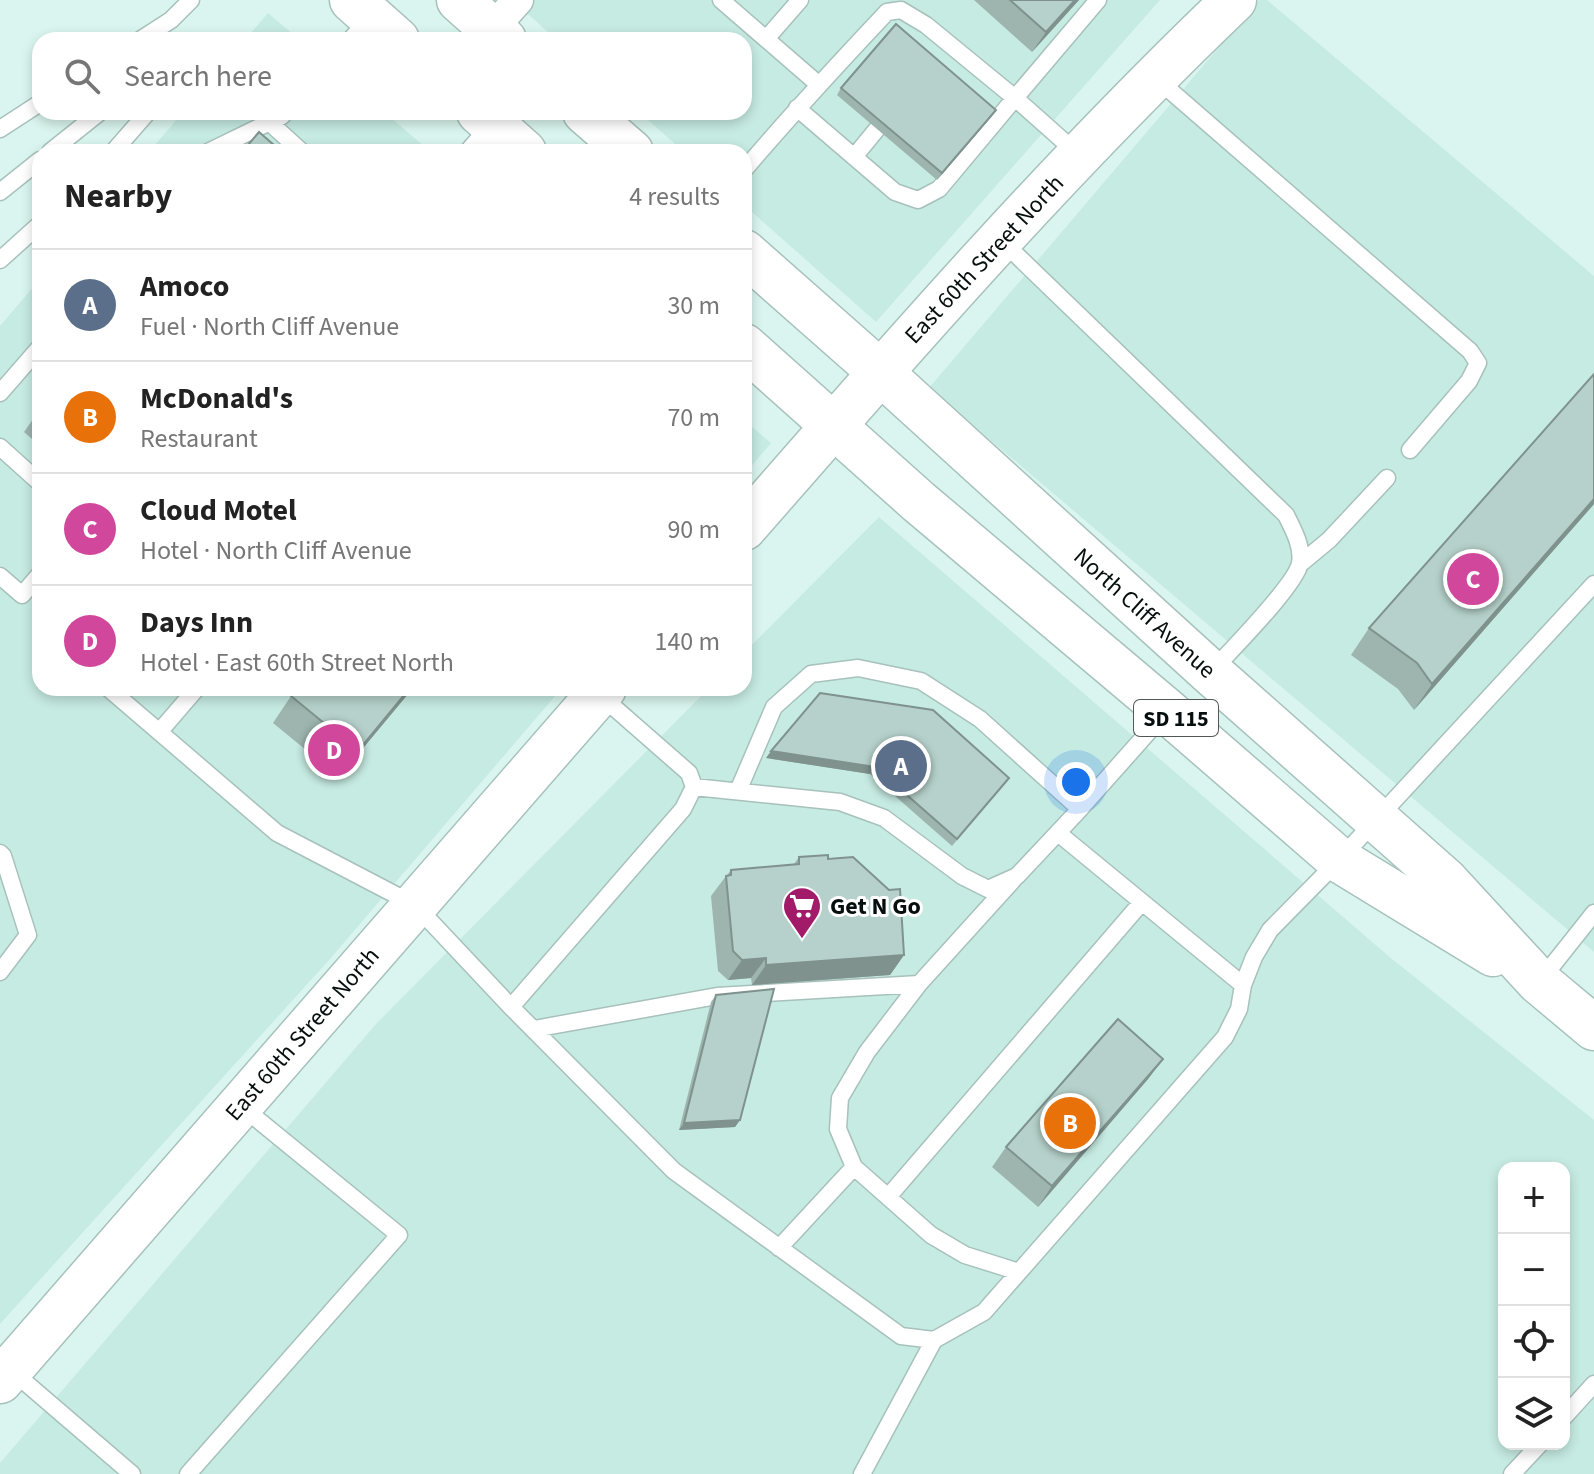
<!DOCTYPE html>
<meta charset="utf-8">
<style>
body{margin:0;font-family:"Source Sans 3",sans-serif;background:#f2f2f2;color:#222}
.controls{position:absolute;right:24px;bottom:24px;display:grid;overflow:hidden;border-radius:16px;box-shadow:0 4px 12px #0003}
.controls button{width:72px;height:72px;display:grid;place-items:center;padding:0;border:0;border-bottom:2px solid #e0e0e0;background:#fff;color:#222;font:40px sans-serif}
.you{position:absolute;left:1076px;top:782px;width:28px;height:28px;margin:-20px;border:6px solid #fff;border-radius:50%;background:#1a73e8;box-shadow:0 0 0 12px #1a73e833}
.badge{display:grid;place-items:center;width:52px;height:52px;border-radius:50%;background:#a11b68;color:#fff;font-size:26px;font-weight:700}
.pin{position:absolute;translate:-50% -50%;border:4px solid #fff;box-shadow:0 2px 8px #0006}
.list{margin:0;padding:0;list-style:none}
h2{display:flex;justify-content:space-between;align-items:center;height:104px;margin:0;padding:0 32px;font-size:34px}
h2 small{font-size:26px;font-weight:400;color:#767676}
.list li{display:grid;grid-template-columns:52px 1fr auto;gap:24px;align-items:center;box-sizing:border-box;height:112px;padding:0 32px;border-top:2px solid #e0e0e0}
.list b{display:block;font-size:30px;white-space:nowrap}
.list p{margin:0;font-size:26px;white-space:nowrap;color:#767676}
.list em{font-size:26px;font-style:normal;color:#767676}
.icon{flex:none;width:44px;height:44px;fill:none;stroke:currentColor;stroke-width:2;stroke-linecap:round;stroke-linejoin:round}
.map{position:relative;flex:none;width:1594px;height:1474px;overflow:hidden}
.search{position:absolute;background:#fff;box-shadow:0 4px 12px #0003;left:32px;top:32px;width:720px;height:88px;display:flex;align-items:center;gap:20px;box-sizing:border-box;padding:0 28px;border-radius:24px;color:#767676;font-size:30px}
.panel{position:absolute;background:#fff;box-shadow:0 4px 12px #0003;left:32px;top:144px;width:720px;height:552px;border-radius:24px}
.map>svg:first-child{display:block}
</style>
<div class="map">
<svg width="1594" height="1474" viewBox="0 0 1594 1474">
<rect width="100%" height="100%" fill="#daf5ef"/>
<path fill="#c6ebe2" fill-rule="evenodd" d="M512,0h648l-284,322 -132,-117v-53h-60l-45,-40h105v-72h-187z
M1259,0h8l327,276v676l-665,-564z
M268,13l32,27h-55z
M183,112h201l47,40h-282z
M40,279v409h522l-232,271 -330,365v-998z
M744,420l27,23 -27,32z
M879,517l513,442 202,161v354h-1594v-11l376,-439 333,-336h35v-35zM1504,1168h60v276h-60z"/>
<g fill="none" stroke-linecap="round" stroke-linejoin="round">
<g stroke="#a7c1bb" stroke-width="19">
<path id="lane" d="M721,0l45,39
M800,0l-34,39 52,45
M140,40l31,-20 20,-20
M350,40l19,-21
M1158,80l312,271 8,12 -9,18 -59,69
M269,122l33,30
M0,129l40,-26
M50,152l50,-40
M113,152l35,-40
M208,152l74,-36 3,-4
M467,152l23,-26
M1078,154l-63,-56 83,-98
M854,157l23,-28
M744,170c46,-54 94,-106 143,-158l14,-2 25,15 89,73 -76,91 -21,11 -23,-8 -98,-84
M0,192l40,-32
M1003,242l283,273c7,14 17,32 14,48 -4,22 -70,88 -88,108
M0,260l40,-36
M0,393l40,-46
M0,447l40,36
M1300,564l29,-24 58,-62
M0,576l22,19 18,-21
M108,688l169,145 138,72 96,102 163,164 227,165 33,4 50,-28 241,-275 14,-28 4,-24 11,-28 16,-27 69,-70 255,-276
M160,731l37,-43
M694,787l146,15 44,16 78,58 26,13 29,-13 63,-67 87,-98
M738,791l36,-84 37,-33 47,-6 63,13 59,38 100,90
M1058,833l185,152
M0,853l3,3 25,79 -28,37
M1540,981l54,-68
M511,1007l172,-198 11,-22 -5,-14 -88,-77
M534,1029l183,-33 202,-12
M854,1167l77,68 34,20 54,17
M888,1197l254,-295
M779,1248l75,-81 -16,-38 2,-31 27,-46 52,-68 95,-105
M12,1371l120,103
M1564,1417l30,-33
M188,1474l211,-239 -158,-129
M862,1474l72,-134
M1512,1474l28,-30"/>
</g>
<g stroke="#a7c1bb" stroke-width="33">
<path id="street" d="M482,40l36,-40"/>
</g>
<g stroke="#a7c1bb" stroke-width="47">
<path id="secondary" d="M744,528c158,-181 316,-362 490,-528
M0,1381l604,-693"/>
</g>
<g stroke="#a7c1bb" stroke-width="47">
<path id="primary" d="M352,0l45,40
M459,0l45,40
M479,112l45,40
M585,112l46,40
M744,252l136,120 331,301 234,207 94,102 55,46
M744,346l175,156 248,209 172,149 154,94"/>
</g>
<use href="#lane" stroke="#fff" stroke-width="16"/>
<use href="#street" stroke="#fff" stroke-width="30"/>
<use href="#secondary" stroke="#fff" stroke-width="44"/>
<use href="#primary" stroke="#fff" stroke-width="44"/>
</g>
<path fill="#9db4af" d="M974,0h105l-47,52z
M841,88l150,29 -54,63 -100,-85z
M40,409v37l-16,-14z
M1594,504l-180,206 -16,-21 -47,-34 18,-27z
M413,688l-74,89 -66,-54 18,-27z
M766,758l243,20 -57,68 -82,-72z
M799,857l29,2 76,96 -14,20 -138,10 -1,-7 -23,2 -10,-9 -7,-75 15,-20 1,-1 4,-5 63,-6z
M716,995l24,125 -5,7 -56,3 32,-128z
M1163,1059l-15,20 -110,128 -46,-40 14,-20z"/>
<path fill="#7f928e" d="M1075,0h4l-47,52 14,-20z
M996,110l-5,7 -54,63 5,-7z
M1594,499v5l-180,206 18,-26z
M410,688h3l-74,89 19,-26z
M771,751l104,16 -5,7 -104,-16z
M904,955l-14,20 -138,10 14,-20z
M766,958l-15,20 -23,2 14,-20z
M1163,1059l-15,20 -110,128 14,-21z
M740,1120l-5,7 -56,3 5,-7z"/>
<path fill="#b6d1cb" stroke="#7f928e" stroke-width="2" d="M1010,0h65l-29,32z
M896,24l100,86 -54,63 -101,-85z
M259,132l23,20h-40z
M1594,374v125l-162,185 -15,-21 -48,-35z
M298,688h112l-52,63 -67,-55z
M820,693l113,17 76,68 -52,61 -82,-72 -104,-16z
M828,855v4l25,-2 36,33 11,-1 4,66 -138,10v-7l-24,2 -9,-9 -7,-75 5,-1v-5l68,-6v-7z
M774,989l-34,131 -56,3 32,-128z
M1118,1019l45,40 -111,127 -46,-39z"/>
<defs>
<g id="supermarket-pin" transform="scale(2)"><path d="M0 17L-7.5 6A9.5 9.5 0 1 1 7.5 6Z" fill="#a11b68" stroke="#fff"/><path d="M-6-5.5h2.5l.6 2H6L4.5 2H-2.5L-4.4-4H-6ZM-1.5 3.2a1.3 1.3 0 1 0 .1 0ZM3 3.2a1.3 1.3 0 1 0 .1 0Z" fill="#fff"/></g>
</defs>
<g fill-rule="evenodd">
<use href="#supermarket-pin" x="802" y="906"/>
</g>
<g text-anchor="middle" stroke-width="6" stroke-linejoin="round" paint-order="stroke">
<rect fill="#fff" stroke="#515756" stroke-width="2" x="1134" y="700" width="84" height="36" rx="6"/>
<g font-size="22" font-weight="bold" fill="#060f0d">
<text x="1176" y="726">SD 115</text>
</g>
<g font-size="24" fill="#060f0d" stroke="#fff">
<text transform="translate(984 259) rotate(-47)" y="8">East 60th Street North</text>
<text transform="translate(1145 613) rotate(42)" y="8">North Cliff Avenue</text>
<text transform="translate(302 1034) rotate(-49)" y="8">East 60th Street North</text>
</g>
<g font-size="24" font-weight="bold" fill="#060f0d" stroke="#fff" text-anchor="start">
<text x="830" y="914">Get N Go</text>
</g>
</g>
</svg>
<div class="controls">
<button>+</button>
<button>−</button>
<button><svg class="icon" aria-label="locate" viewBox="0 0 24 24"><circle cx="12" cy="12" r="6"/><path d="M12 2v4M12 18v4M2 12h4M18 12h4"/></svg></button>
<button><svg class="icon" aria-label="layers" viewBox="0 0 24 24"><path d="M12 4l9 5-9 5-9-5zM3 14l9 5 9-5"/></svg></button>
</div>
<div class="you"></div>
<div class="pin badge" style="left:901px;top:766px;background:#5c6f8a">A</div>
<div class="pin badge" style="left:1070px;top:1123px;background:#e8710a">B</div>
<div class="pin badge" style="left:1473px;top:579px;background:#d1479c">C</div>
<div class="pin badge" style="left:334px;top:750px;background:#d1479c">D</div>
<div class="search"><svg class="icon" aria-label="search" viewBox="0 0 24 24"><circle cx="10" cy="10" r="6"/><path d="M15 15l6 6"/></svg>Search here</div>
<section class="panel">
<h2>Nearby<small>4 results</small></h2>
<ul class="list">
<li><span class="badge" style="background:#5c6f8a">A</span><div><b>Amoco</b><p>Fuel · North Cliff Avenue</p></div><em>30 m</em></li>
<li><span class="badge" style="background:#e8710a">B</span><div><b>McDonald's</b><p>Restaurant</p></div><em>70 m</em></li>
<li><span class="badge" style="background:#d1479c">C</span><div><b>Cloud Motel</b><p>Hotel · North Cliff Avenue</p></div><em>90 m</em></li>
<li><span class="badge" style="background:#d1479c">D</span><div><b>Days Inn</b><p>Hotel · East 60th Street North</p></div><em>140 m</em></li>
</ul>
</section>
</div>
